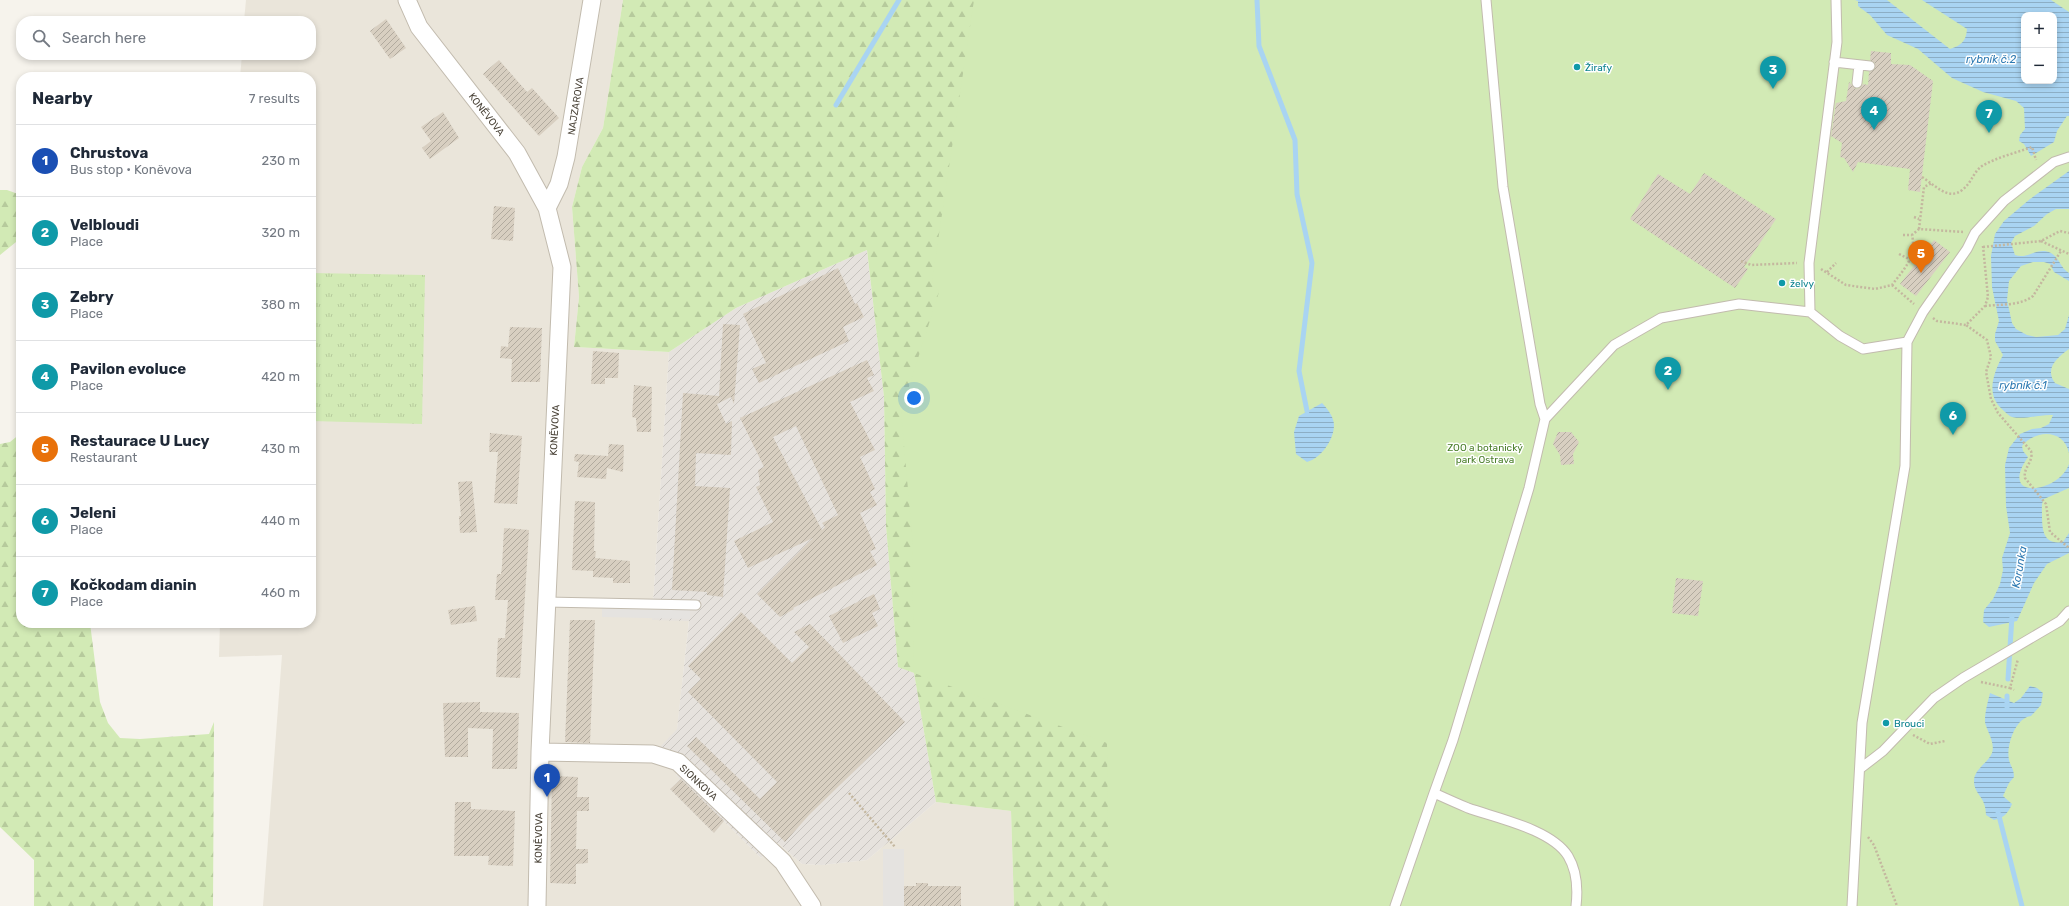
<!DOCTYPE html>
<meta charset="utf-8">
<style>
body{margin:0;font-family:Rubik,sans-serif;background:#f6f6f7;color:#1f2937}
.controls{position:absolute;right:12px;top:12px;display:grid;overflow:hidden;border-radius:8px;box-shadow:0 2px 6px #0003}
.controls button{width:36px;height:36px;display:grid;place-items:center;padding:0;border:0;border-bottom:1px solid #e0e1e3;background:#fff;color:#1f2937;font:20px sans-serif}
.you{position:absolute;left:914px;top:398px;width:14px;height:14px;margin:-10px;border:3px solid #fff;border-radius:50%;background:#1a73e8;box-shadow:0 0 0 6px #1a73e833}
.badge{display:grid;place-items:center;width:26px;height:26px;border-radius:50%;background:#7c3aed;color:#fff;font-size:13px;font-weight:700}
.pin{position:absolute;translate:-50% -33px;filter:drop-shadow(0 1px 2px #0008)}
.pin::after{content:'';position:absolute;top:21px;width:14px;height:12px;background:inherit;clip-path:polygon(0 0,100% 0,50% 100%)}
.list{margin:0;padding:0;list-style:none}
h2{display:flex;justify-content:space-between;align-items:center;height:52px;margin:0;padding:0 16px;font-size:17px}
h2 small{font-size:13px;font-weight:400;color:#747a83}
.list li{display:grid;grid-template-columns:26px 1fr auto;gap:12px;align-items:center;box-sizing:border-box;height:72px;padding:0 16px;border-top:1px solid #e0e1e3}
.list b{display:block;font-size:15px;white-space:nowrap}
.list p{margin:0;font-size:13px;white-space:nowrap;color:#747a83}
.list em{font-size:13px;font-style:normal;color:#747a83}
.icon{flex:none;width:22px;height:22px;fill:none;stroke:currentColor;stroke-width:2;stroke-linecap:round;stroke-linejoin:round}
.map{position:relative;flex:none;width:2069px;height:906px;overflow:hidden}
.search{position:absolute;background:#fff;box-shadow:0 2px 6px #0003;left:16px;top:16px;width:300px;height:44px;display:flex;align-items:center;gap:10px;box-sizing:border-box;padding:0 14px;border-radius:16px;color:#747a83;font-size:15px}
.panel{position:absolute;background:#fff;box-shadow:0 2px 6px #0003;left:16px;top:72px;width:300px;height:556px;border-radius:16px}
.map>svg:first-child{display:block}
</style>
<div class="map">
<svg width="2069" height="906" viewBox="0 0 2069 906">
<defs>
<pattern id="industrial-furrows" width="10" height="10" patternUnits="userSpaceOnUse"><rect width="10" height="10" fill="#e6e2dd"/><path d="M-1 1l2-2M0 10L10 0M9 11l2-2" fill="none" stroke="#c7c3be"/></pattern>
<pattern id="grass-tufts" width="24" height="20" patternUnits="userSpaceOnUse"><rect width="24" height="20" fill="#d2eab5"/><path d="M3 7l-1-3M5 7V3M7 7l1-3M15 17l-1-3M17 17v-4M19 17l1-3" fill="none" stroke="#b6ca9c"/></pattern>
<pattern id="forest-firs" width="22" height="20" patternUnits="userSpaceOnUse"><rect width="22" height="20" fill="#d2eab5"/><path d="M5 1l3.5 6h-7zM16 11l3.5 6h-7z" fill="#b6ca9c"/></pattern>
<pattern id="water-rules" width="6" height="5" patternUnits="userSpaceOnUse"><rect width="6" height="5" fill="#a9d4f2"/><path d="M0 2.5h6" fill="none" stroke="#8caec5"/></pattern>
<pattern id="building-hatch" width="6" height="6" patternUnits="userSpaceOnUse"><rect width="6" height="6" fill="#d8cfc1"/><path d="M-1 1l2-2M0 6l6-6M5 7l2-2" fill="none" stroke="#b1aa9e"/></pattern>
</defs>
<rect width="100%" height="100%" fill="#f6f3ec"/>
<path fill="#eae5da" d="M246,0h377l-20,128 -21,39 -10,40 7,90 -5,50 95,5 -17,267 37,1 -12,110 -18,19 31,10 -14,16 5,4 -11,10 44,43 10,-11 37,37 17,-15 24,21 20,1 45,-5 69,-58 75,9 3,95h-751l19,-251 -63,2 1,-34h91v-546h-71l2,-22h69v-34h-67z"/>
<path fill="url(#industrial-furrows)" d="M867,250l17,147 2,129 12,140 16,7 22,129 -69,58 -45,5 -20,-1 -24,-21 -17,15 -37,-37 -10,12 -44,-44 10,-10 -4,-4 14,-16 -32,-10 19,-20 12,-108 -37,-1 17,-268 67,-44z"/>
<path fill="url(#grass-tufts)" d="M311,273l114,2 -3,149 -111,-3z"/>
<path fill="url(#forest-firs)" d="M623,0h800l-35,906h-374l-3,-95 -75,-9 -22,-129 -16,-6 -12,-141 -2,-129 -17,-147 -131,58 -67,44 -95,-5 5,-50 -7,-90 10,-40 21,-39z
M0,190h7l14,5v43l-21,17z
M21,433v190h69l10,79 8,21 12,15 20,1 69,-5 5,-12 -1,184h-179v-46l-34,-33v-383l10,-2z"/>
<path fill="#d2eab5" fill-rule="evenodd" d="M974,0h1095v906h-960l-2,-163 -193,-70 -2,-139 -11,-122 38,-120 -7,-11zM2024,15h30v66h-30z"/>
<path fill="#e5e3e0" d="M602,604l88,1v14l-88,-2z
M883,849h21v57h-21z"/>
<path fill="url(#water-rules)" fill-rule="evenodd" d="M1855,0h32l63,49c12,-4 16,-8 17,-20l-45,-29h129l18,12v104h-2l-10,15 -3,11 -23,14 -7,-12 -5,-3 1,-6 5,-6 -1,-21 -8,-7 -33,-9 -31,-14 -34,-29 -31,-14 -17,-20 -12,-9v-5zM2024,15h30v66h-30z
M2069,171v38h-13l-9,5 -13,12 -19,10 -4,7 4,12c13,5 22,-9 36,-2 9,5 9,15 18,20v8l-15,-9 -4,-8 -6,-2h-11l-12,4 -12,15 -2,19 5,23 4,6 11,6 9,2 22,-2 7,-6 4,-14v34c-11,8 -25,19 -14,34l14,6v64c-5,-24 -33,-24 -47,-7l1,5 5,6c-31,45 31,36 41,7v24l-25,11c-3,5 -2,9 -2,15 0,16 1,31 21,28l6,-9v20l-22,11 -13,19 -17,38 -28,6 -6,-5 1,-12 9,-11 7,-15 3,-14 -1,-12 8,-25 -4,-27 -1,-41 4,-17 11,-14 12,-5 9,-1 8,-4 4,-9c-13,-1 -27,5 -41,2 -3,-1 -7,-5 -10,-8 -17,-15 -8,-37 1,-54l-8,-14v-7l4,-13 -7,-34 -1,-31 4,-22 9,-13 26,-22z
M1322,403c5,5 12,14 12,22 0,15 -13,33 -27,37l-11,-8 -2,-22 5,-16z
M2030,686l7,2 6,5 -2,12 -10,11c-16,2 -25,30 -22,44 2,7 5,9 5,17l-5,6 -6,13 9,8c-4,9 -8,14 -18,16l-8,-5c0,-19 -12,-20 -12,-34 0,-12 14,-18 18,-28 4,-12 -8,-26 -7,-33 0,-8 3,-19 5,-27l24,10 7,-5z"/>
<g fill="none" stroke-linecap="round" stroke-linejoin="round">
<path stroke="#a9d4f2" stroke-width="5" d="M1257,0l2,46 36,94 2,54 15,69 -13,108 8,40
M836,105l63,-105
M2008,679l4,-63
M2007,707v-11
M1998,812l24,94"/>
</g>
<path fill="url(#building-hatch)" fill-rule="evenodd" d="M386,19l20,29 -16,11 -20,-28z
M1871,51l20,2v11l19,1 23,16 -13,111 -12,-2 2,-21 -52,-7 -5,10 -9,-14 -4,-1 2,-14 -11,-7 5,-33 10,-2 3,-19 7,7 4,-1 3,-4 5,1 1,-13 6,-3v-6l-5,-3z
M499,60l28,32 5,-4 27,30 -20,18 -56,-62z
M443,112l16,26 -29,21 -8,-11 9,-7 -10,-14z
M1704,173l72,46 -32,48 4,2 -13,19 -105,-69 28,-45 32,20z
M494,206l21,2 -2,33 -22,-2z
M1934,240l16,12 -34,44 -16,-12z
M838,268l17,36 2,-1 7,14 -21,10 6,14 -90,42 -7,-14 14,-6 -23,-49z
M723,324l17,1 -6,79 -3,-7 -14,7 9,20 6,-3 -1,34 -35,-2 -1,33 35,2 -7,109 -16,-2v-3l-35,-2 11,-197 36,3z
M510,327l32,1 -2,54h-29l1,-23 -12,-1 1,-12 7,1z
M593,351l26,2 -1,25h-13v6h-14z
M867,360l7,15 -7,3 7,13 -24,11 25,48 -15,7 15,32 -5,3 7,13 -17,8 16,36 -6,2 7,14 -84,43 1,1 -14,8 -23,-23 56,-56 -65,30 -14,-27 39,-19 -17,-35 4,-2 -2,-15 6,-3 -24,-49zM796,426l42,89 -16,8 3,4 -3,3 -49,-93z
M634,385l18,2 -1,45h-14l-1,-14 -4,-1z
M1558,432h13l8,10 -6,12 1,10 -13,1 -1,-10 -7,-11z
M490,433l32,3 -5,68 -23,-1 4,-51h-9z
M609,444l15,1 -1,27 -16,-4 -1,11 -29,-2 2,-15 -5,-1 1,-7 33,2z
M472,481l5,51 -17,1 -1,-17h2l-3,-34z
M575,501l20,1 -1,49h2l-1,7 35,3v22h-17v-5l-20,-1v-6l-21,-1z
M504,528l25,2 -9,148 -24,-1 2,-39h7l3,-38h-13l2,-26h4l1,-8z
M1676,578l27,3 -5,35 -26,-3z
M874,594l6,15 -8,4 6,13 -35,17 -14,-27z
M475,606l2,15 -26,4 -3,-15z
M741,612l51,51 17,-16 -15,-15 16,-8 95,98 -96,93 -24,27 -98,-96 9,-9 64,62 17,-17 -89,-90 13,-13 -13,-13z
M570,620h25l-5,123 -25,-1z
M480,702v10l39,1 -2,56h-25l1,-40 -25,-1v29h-23l-2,-54z
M552,776l26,1 -1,20h12v14h-12l-1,38h12v14l-12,1v20l-26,-1z
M681,779l43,42 -10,12 -44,-44z
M455,802h16v7l44,2 -2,55 -25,-1 1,-9h-35z
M916,883h12v3h33v20h-57v-20h12z"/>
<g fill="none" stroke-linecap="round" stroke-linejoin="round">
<g stroke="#c2bbae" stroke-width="11">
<path id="service" d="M1486,0l17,187 37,217 5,15
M1834,62l36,4
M1857,83l2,-18
M1810,312l-1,-49 28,-221 -1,-42
M546,602l150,3
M1861,768l22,-17 51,-53 29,-20 97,-57 9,-10
M1395,906l39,-113
M1576,906c2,-17 1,-35 -8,-50 -17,-27 -72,-38 -100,-48 -12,-5 -23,-10 -34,-15l19,-53 76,-252 16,-69 69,-74 47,-27 78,-14 71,8 30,24 23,13 44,-7 16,-30 44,-63 8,-16 29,-32 50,-39 15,-5
M1852,906l10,-183 43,-257 2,-124"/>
</g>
<g stroke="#c2bbae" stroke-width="19">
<path id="minor" d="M407,0l12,27 98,126 30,55 15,59 -22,485 -3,154
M547,208l12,-24 7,-27 26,-157
M540,752l113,2 25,8 105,100 29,44"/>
</g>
<path stroke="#c4b79f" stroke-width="2.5" stroke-dasharray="2 2" stroke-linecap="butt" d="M1922,177c17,11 30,28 47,6 4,-6 7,-13 13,-17 15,-9 34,-13 50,-19l4,13
M1914,217l5,2
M1919,229l5,-42 8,-4
M1903,235h9
M2041,241l28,13
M1983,246l5,51 -3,9 -19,19 21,15 4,17 -5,15 5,27 7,14 33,38c3,11 -8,16 -6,27l21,26 4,28 19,16
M1983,247l58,-6 19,-10 9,2
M1899,254l12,6
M1741,261l10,4 46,-2
M1821,269l25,16 29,4 17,-4c12,-16 25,-28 20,-50l7,-6 44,3
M1827,272l9,-9
M1892,285l22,19
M1985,306c16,-2 35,0 48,-10l28,-45
M1933,318l4,3 29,4
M1981,682l29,6 8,-29
M2010,688l4,2
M1913,735l17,9 15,-3
M849,793l46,54
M1868,837l6,8 23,61"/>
<use href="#service" stroke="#fff" stroke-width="9"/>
<use href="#minor" stroke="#fff" stroke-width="17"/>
</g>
<g fill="#0f9aa8" stroke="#fff" stroke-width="1.5">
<circle cx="1577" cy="67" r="4"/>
<circle cx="1782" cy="283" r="4"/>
<circle cx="1886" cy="723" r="4"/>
</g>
<g text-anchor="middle" stroke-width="3" stroke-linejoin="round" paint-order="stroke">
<g font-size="10" fill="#0d838f" stroke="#fff" text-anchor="start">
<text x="1585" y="71">Žirafy</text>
<text x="1790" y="287">želvy</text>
<text x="1894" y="727">Brouci</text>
</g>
<g font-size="10" fill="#4b4439" stroke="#fff">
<text transform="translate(575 106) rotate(-81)" y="4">NAJZAROVA</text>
<text transform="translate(487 114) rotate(52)" y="4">KONĚVOVA</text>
<text transform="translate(554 430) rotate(-87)" y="4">KONĚVOVA</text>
<text transform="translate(699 782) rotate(43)" y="4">SIONKOVA</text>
<text transform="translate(538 838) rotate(-89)" y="4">KONĚVOVA</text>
</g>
<g font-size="10" fill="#4a7f2a" stroke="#fff">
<text x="1485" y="451">ZOO a botanický<tspan x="1485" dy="12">park Ostrava</tspan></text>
</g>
<g font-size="11" font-style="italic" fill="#2e7ab2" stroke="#fff">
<text x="1991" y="63">rybník č.2</text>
<text x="2023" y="389">rybník č.1</text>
<text transform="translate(2019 567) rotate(-80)" y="4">Korunka</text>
</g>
</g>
</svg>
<div class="controls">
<button>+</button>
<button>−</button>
</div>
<div class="you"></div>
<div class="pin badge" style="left:547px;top:797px;background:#1a4fb4">1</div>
<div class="pin badge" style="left:1668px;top:390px;background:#0f9aa8">2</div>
<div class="pin badge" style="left:1773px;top:89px;background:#0f9aa8">3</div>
<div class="pin badge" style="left:1874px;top:130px;background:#0f9aa8">4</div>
<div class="pin badge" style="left:1921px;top:273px;background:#e8710a">5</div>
<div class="pin badge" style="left:1953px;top:435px;background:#0f9aa8">6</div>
<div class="pin badge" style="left:1989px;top:133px;background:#0f9aa8">7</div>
<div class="search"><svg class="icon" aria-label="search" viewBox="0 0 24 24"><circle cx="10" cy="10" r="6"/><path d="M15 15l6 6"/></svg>Search here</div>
<section class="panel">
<h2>Nearby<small>7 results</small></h2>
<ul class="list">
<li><span class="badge" style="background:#1a4fb4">1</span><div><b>Chrustova</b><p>Bus stop · Koněvova</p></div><em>230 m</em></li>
<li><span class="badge" style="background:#0f9aa8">2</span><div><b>Velbloudi</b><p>Place</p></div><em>320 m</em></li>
<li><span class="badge" style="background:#0f9aa8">3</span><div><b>Zebry</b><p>Place</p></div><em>380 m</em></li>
<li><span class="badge" style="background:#0f9aa8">4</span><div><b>Pavilon evoluce</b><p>Place</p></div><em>420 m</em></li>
<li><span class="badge" style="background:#e8710a">5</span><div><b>Restaurace U Lucy</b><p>Restaurant</p></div><em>430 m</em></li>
<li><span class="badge" style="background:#0f9aa8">6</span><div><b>Jeleni</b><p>Place</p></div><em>440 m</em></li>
<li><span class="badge" style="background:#0f9aa8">7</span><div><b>Kočkodam dianin</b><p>Place</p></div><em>460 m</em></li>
</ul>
</section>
</div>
